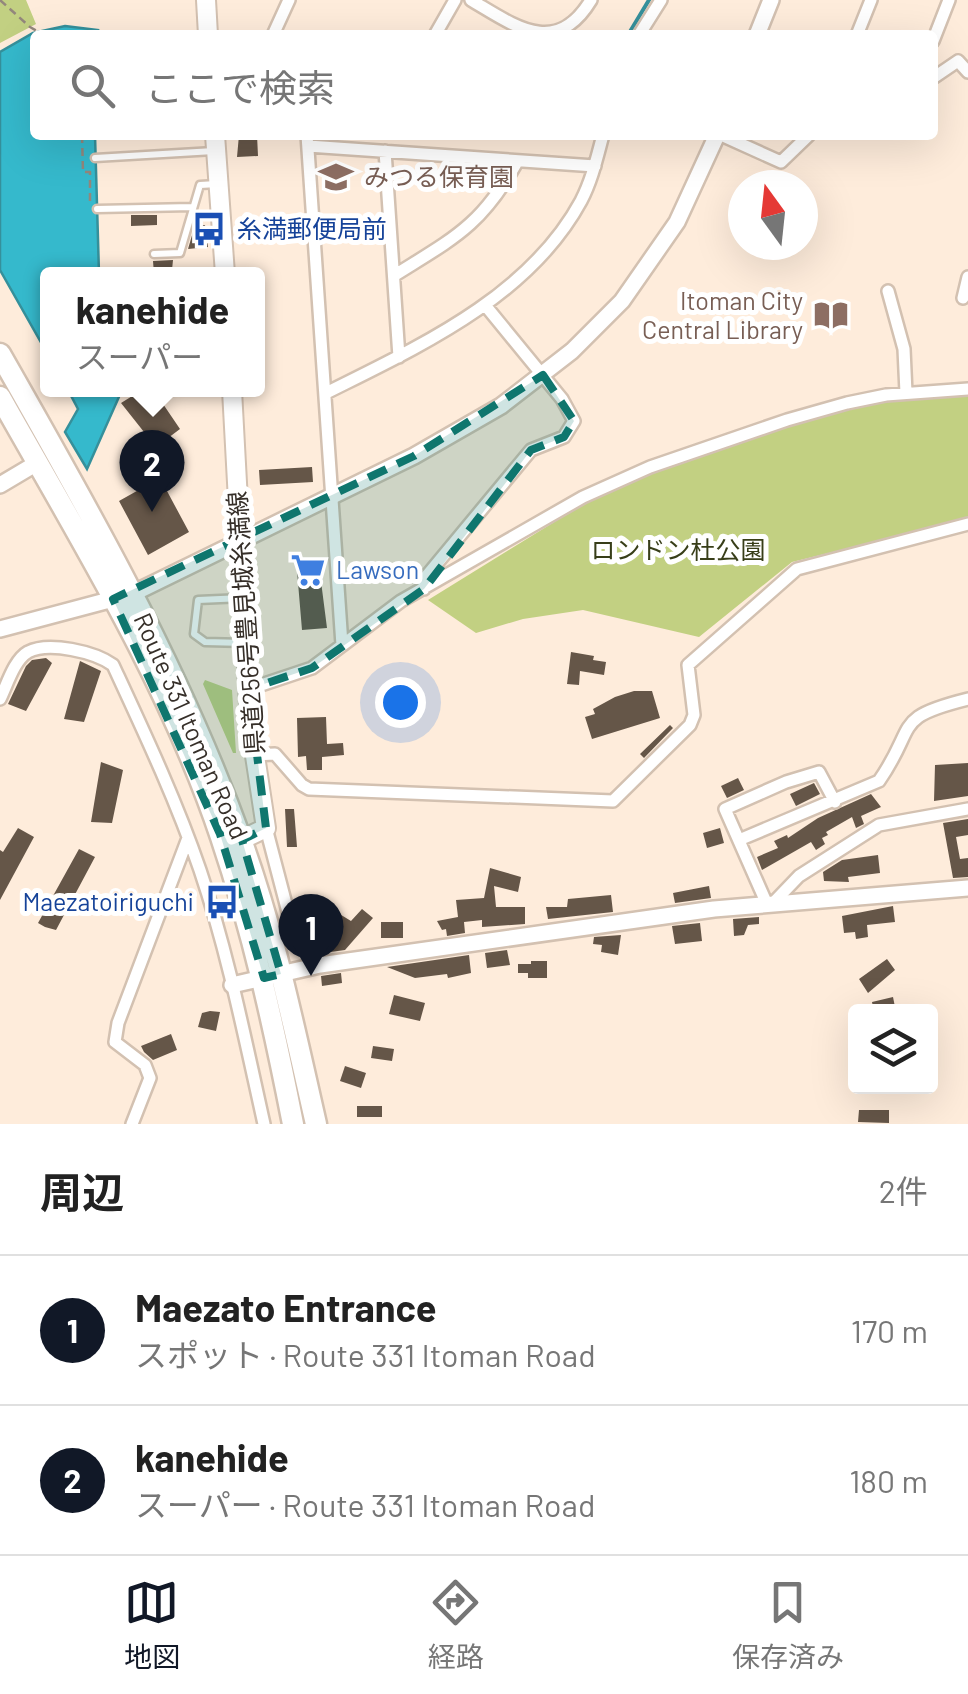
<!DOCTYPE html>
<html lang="ja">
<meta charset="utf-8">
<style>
body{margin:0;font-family:Barlow,"Noto Sans JP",sans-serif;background:#f6f6f6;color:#222}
.controls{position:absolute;right:30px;bottom:30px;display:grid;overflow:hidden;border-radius:10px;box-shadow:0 10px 40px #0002}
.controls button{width:90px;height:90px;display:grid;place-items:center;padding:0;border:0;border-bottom:2px solid #e0e0e0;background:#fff;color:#222;font:50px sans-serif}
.compass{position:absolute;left:728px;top:170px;width:90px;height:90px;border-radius:50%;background:#fff;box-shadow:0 10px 40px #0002;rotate:345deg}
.you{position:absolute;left:400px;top:702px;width:35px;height:35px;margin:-25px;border:8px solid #fff;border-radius:50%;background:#1a73e8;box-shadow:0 0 0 15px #1a73e833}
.badge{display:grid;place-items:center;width:65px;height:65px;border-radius:50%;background:#111827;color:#fff;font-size:32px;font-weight:700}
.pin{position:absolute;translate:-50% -82px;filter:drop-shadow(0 2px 5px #0008)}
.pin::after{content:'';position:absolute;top:52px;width:35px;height:30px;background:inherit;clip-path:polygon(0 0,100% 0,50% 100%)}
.popup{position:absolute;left:40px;top:267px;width:225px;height:130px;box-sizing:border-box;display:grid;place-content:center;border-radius:10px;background:#fff;filter:drop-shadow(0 2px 8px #0005);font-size:32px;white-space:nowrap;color:#767676}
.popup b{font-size:38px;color:#222}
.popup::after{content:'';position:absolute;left:50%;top:100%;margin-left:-20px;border:20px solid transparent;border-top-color:#fff}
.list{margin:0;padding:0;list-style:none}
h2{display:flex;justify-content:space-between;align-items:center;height:130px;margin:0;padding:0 40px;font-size:42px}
h2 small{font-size:32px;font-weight:400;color:#767676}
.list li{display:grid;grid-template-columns:65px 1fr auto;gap:30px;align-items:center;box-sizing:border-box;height:150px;padding:0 40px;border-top:2px solid #e0e0e0}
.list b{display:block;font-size:38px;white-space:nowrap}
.list p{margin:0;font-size:32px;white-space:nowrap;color:#767676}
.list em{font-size:32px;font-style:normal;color:#767676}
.icon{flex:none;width:55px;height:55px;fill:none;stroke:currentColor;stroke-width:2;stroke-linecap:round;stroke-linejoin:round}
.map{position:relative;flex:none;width:968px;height:1124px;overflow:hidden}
.search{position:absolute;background:#fff;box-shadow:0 10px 40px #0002;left:30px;right:30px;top:30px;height:110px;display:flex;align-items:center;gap:25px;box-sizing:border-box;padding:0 35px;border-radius:10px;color:#767676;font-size:38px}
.sheet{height:430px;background:#fff}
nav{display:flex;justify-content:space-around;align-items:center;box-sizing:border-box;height:140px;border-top:2px solid #e0e0e0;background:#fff;font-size:28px;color:#767676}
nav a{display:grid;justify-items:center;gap:5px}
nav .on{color:#111827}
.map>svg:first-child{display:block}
</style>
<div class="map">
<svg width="968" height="1124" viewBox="0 0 968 1124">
<rect width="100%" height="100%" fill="#feecdb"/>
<path fill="#c2d082" d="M0,0h26l10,24 -36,19z
M968,393v126l-176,43 -93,75 -116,-27 -60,9 -47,14 -48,-33 157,-97 99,-44 169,-54 34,-7z
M205,680l27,10 4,63h-3l-30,-69z"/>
<path fill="#35b9cc" stroke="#35909b" stroke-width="2.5" d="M65,26l33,4 -1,5h-62v100h60l4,139h-52v79l-47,-83v-218l33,-19z
M68,390h54l-35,79 -22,-37 13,-23z"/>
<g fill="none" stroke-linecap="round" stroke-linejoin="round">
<path stroke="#35909b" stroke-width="4" d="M628,35l21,-35"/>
</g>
<path fill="#655648" d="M239,135h18l1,21 -21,1z
M131,215h26v10l-26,1z
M195,225h10l3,22 -20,2z
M173,260l-1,10h-3l-1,4h-14l-1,-13z
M142,390h20l5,6 -6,5 19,28 -12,9 6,9 -11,9 -42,-53z
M312,467l1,15 -53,3 -1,-15z
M160,478l29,54 -41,23 -29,-54z
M318,558l9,70 -25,2 -6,-71z
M571,652l23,4 -1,4 13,2 -2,13 -24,-4 -1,14 -12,-1z
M46,658l6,5 -26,48 -18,-7 18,-38 6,-6z
M80,661l21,10 -17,51 -20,-3z
M634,691h18l8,27 -68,21 -7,-22 10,-3 -2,-5 22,-12z
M326,717l1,27 16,-1 1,12 -22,2v13h-15l-1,-14 -8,1 -1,-39z
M670,725l3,3 -29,30 -4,-4z
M101,762l22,8 -11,53 -21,-1z
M968,763v33l-34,5 1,-36z
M738,778l6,12 -17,8 -6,-12z
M814,783l6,11 -24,12 -6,-12z
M871,794l10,13 -20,9 3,8 -8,4 -4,-11 -26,15 2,3 -6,3 3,6 -9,6 -5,-8 -49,28 -5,-13 21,-9 -4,-7 13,-6 1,3 30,-20z
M285,809h9l3,38h-10z
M968,819v16l-12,2 4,22 8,-1v19l-15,1 -10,-55z
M18,828l16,9 -34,63v-50l3,2z
M720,828l4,15 -17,5 -4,-15z
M79,849l16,8 -39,73 -11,-3 -7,-4z
M878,855l2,18 -32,4 1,5 -25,-1 -1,-9 19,-12z
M490,868l31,9 -3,15 -24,-6 2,21h29v17l-43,3v-7l-18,2 1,11 -18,3 -1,-7 -4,1 -5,-9 21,-4 -2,-17 28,-2z
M709,886l2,12 -36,5 -2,-10z
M611,895l2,17 -65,7 -2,-12h21l1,-8z
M893,906l2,16 -28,3 1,12 -12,2 -1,-7 -11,1 -2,-17z
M328,907l23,14 11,-12 11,9 -28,32 -22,3 -11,-6 8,-21 -4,-2z
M759,917v7l-11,1 -4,10 -10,1 -1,-17z
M381,922h22v16h-22z
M700,923l2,18 -27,3 -3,-18z
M621,935l-3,20 -17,-3 1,-7 -9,-1 1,-7z
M507,950l3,15 -23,3 -2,-15z
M469,955l2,18 -23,5 -1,-4 -32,4 -28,-11z
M887,959l8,11 -27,23 -9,-14z
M531,961h16v17h-19v-5h-10v-9h13z
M341,973l1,10 -20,3 -1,-10z
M394,995l31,8 -5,18 -31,-7z
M893,997l3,15h-22l-2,-10z
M210,1011l10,1 -4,19 -18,-4 4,-14z
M171,1034l6,16 -24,10 -9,-8 -3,-6z
M373,1046l21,3 -2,12 -21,-3z
M345,1066l21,7 -5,15 -21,-7z
M357,1106h25v11h-25z
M859,1110h30v13l-31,-1z"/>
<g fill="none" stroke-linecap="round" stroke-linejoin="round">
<g stroke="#d3c1b1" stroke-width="11">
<path id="service" d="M95,158l119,-7
M97,209l95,-2
M154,254l26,-1 20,-68 17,-1
M243,598l-45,2 -4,34 11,8 40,1"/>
</g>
<g stroke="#d3c1b1" stroke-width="16">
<path id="minor" d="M471,0c44,26 85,58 120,0
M273,35l16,-35
M435,35l20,-35
M639,35l22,-35
M857,35l14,-35
M933,41l16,-41
M933,78l25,-17 10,11
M307,135l35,510
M721,135l60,27 28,-27
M308,146l287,20
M385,151l14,206
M395,275c59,-37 86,-49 122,-113
M888,291l16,58 2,44
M963,298l5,-21
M326,393c94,-47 203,-96 255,-192 11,-21 16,-44 22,-66
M424,589v-10l107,-129 33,-13 10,-16 -12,-22 -77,-94
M249,689l63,-21 89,-67 182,-104 67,-30 137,-47 60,-17 39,-8 82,-6
M0,699c7,-14 14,-39 28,-47 21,-11 67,0 85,13 31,67 63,135 87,205 28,83 45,169 64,254
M253,755l22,-1 27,31 7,4 304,12 77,-76 4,-10 -6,-50 109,-96 171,-45
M266,828l22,84
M739,840l140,-59c39,-56 12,-63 89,-82
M775,901l24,-25 80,-51 89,-16
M766,902l-41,-93 61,-27 33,-10 16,30
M132,1124l18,-46 -5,-13 -30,-23 3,-19 70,-185"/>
</g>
<g stroke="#d3c1b1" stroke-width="20">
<path id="tertiary" d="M757,35l14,-35
M0,485l37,-22
M0,629l132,-35 282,-138 87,-50 71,-55 50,-50 55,-79 40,-87
M232,985l88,-20 394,-56 254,-21"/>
</g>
<g stroke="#d3c1b1" stroke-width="22">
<path id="secondary" d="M206,0l2,35
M215,135l10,139
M232,390l18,333 16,105 -25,12"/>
</g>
<g stroke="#d3c1b1" stroke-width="25">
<path id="trunk" d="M0,354c89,156 179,314 240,483 34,93 54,191 76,287
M0,397c80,142 169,285 221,440 32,95 53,190 72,287"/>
</g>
<path stroke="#93877c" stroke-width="2.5" stroke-dasharray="8 5" stroke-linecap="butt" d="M0,0l30,27 14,8
M82,135l1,37h7v30"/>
<use href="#service" stroke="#fff" stroke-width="6"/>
<use href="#minor" stroke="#fff" stroke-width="11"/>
<use href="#tertiary" stroke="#fff" stroke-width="15"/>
<use href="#secondary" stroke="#fff" stroke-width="18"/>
<use href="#trunk" stroke="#fff" stroke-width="20"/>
</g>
<path fill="#0f766e" fill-opacity="0.2" stroke="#0f766e" stroke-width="8" stroke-dasharray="20 12" stroke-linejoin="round" d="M543,375l31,46 -10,16 -33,13 -107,139 -112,79 -63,21 17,139 -24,12 39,134 -17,4 -44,-144 -107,-235 301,-143z"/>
<defs>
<g id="school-bare" transform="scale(2.7)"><path d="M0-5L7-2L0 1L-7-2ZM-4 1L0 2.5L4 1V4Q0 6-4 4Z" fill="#8d6e63" stroke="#fff" stroke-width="2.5" paint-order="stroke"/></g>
<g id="bus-bare" transform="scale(2.7)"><path d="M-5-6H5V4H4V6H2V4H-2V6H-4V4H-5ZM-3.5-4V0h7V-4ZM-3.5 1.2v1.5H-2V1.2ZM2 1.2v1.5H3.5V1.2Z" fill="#1a4fb4" stroke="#fff" stroke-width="2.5" paint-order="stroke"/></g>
<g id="library-bare" transform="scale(2.7)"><path d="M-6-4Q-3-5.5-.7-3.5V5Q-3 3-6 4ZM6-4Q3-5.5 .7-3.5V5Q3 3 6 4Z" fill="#8d6e63" stroke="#fff" stroke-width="2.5" paint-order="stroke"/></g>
<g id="supermarket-bare" transform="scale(2.7)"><path d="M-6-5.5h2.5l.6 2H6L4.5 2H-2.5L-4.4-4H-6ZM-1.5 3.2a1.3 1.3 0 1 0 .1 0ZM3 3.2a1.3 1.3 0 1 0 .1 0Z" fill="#3f7fe0" stroke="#fff" stroke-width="2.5" paint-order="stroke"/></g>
</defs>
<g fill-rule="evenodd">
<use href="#school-bare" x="336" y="177"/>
<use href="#bus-bare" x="209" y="229"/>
<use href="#library-bare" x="831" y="315"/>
<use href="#supermarket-bare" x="308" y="570"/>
<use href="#bus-bare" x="222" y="902"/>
</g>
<g text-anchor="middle" stroke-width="10" stroke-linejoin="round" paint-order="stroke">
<g font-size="25" fill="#785e54" stroke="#fff" text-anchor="start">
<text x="364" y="186">みつる保育園</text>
<text x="803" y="310" text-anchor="end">Itoman City<tspan x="803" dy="29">Central Library</tspan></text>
</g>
<g font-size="25" fill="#164399" stroke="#fff" text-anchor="start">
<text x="237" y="238">糸満郵便局前</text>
<text x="194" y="911" text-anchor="end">Maezatoiriguchi</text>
</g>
<g font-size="25" fill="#383e19" stroke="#fff">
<text x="678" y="559">ロンドン杜公園</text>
</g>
<g font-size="25" fill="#366cbe" stroke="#fff" text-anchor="start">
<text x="336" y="579">Lawson</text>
</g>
<g font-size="25" fill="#362f29" stroke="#fff">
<text transform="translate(246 623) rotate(-94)" y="9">県道256号豊見城糸満線</text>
<text transform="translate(191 726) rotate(66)" y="9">Route 331 Itoman Road</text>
</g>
</g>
</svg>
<div class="controls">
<button><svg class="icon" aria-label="layers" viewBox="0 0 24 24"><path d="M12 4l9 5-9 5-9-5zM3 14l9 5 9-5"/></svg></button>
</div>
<svg class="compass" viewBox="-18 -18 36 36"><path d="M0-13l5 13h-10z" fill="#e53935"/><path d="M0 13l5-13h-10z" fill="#767676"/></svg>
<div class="you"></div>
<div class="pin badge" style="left:311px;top:976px">1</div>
<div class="pin badge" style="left:152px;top:512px">2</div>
<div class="popup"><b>kanehide</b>スーパー</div>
<div class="search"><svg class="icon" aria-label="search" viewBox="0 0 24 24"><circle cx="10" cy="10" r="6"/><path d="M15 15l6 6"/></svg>ここで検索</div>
</div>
<section class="sheet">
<h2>周辺<small>2件</small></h2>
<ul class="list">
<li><span class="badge">1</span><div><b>Maezato Entrance</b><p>スポット · Route 331 Itoman Road</p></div><em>170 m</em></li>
<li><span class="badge">2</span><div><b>kanehide</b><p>スーパー · Route 331 Itoman Road</p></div><em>180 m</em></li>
</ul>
</section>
<nav>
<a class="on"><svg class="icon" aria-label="map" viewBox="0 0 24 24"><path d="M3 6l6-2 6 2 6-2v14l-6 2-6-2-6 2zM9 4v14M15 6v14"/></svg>地図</a>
<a><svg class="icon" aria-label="directions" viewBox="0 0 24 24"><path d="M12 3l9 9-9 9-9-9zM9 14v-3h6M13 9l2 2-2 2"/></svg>経路</a>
<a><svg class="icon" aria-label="saved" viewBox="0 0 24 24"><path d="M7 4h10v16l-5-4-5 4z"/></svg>保存済み</a>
</nav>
